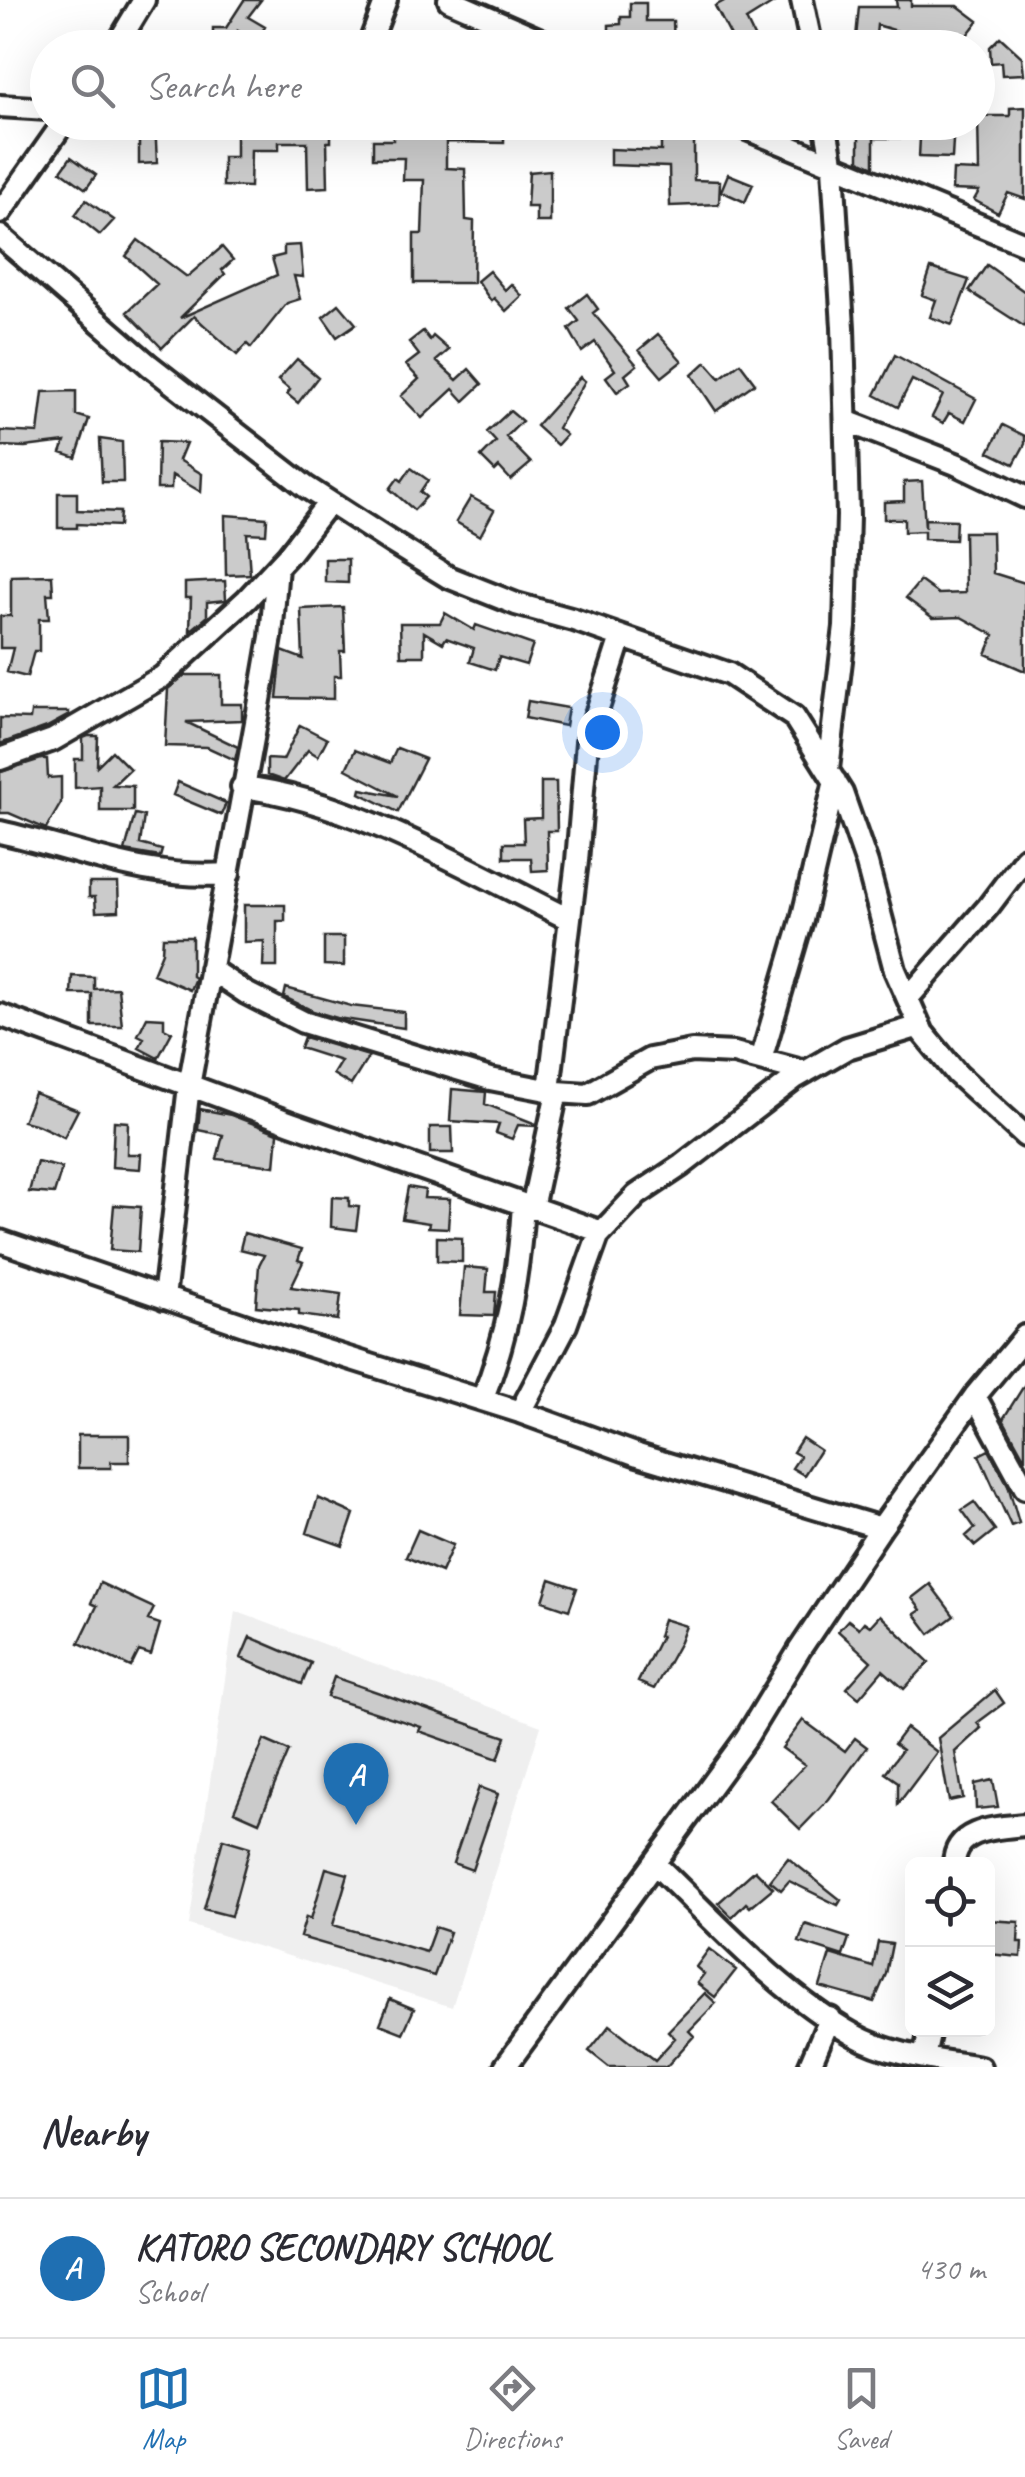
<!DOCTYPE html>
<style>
body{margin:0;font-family:Caveat,sans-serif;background:#f2f2f3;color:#2b2b33}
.controls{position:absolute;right:30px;bottom:30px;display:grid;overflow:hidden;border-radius:15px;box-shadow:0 10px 40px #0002}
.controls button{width:90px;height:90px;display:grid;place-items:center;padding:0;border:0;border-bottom:2px solid #e1e1e2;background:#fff;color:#2b2b33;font:50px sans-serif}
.you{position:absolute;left:602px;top:732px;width:35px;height:35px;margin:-25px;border:8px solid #fff;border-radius:50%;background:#1a73e8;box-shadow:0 0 0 15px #1a73e833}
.badge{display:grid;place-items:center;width:65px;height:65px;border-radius:50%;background:#1f6fb2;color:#fff;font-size:32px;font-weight:700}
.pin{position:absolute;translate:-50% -82px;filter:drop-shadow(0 2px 5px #0008)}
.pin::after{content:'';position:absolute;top:52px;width:35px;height:30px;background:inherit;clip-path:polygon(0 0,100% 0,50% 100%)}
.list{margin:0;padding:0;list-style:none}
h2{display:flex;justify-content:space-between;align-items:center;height:130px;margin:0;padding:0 40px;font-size:42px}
h2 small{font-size:32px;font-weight:400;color:#7c7c81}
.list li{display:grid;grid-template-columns:65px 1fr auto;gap:30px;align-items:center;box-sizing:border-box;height:140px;padding:0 40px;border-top:2px solid #e1e1e2}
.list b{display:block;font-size:38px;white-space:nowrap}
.list p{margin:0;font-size:32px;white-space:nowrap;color:#7c7c81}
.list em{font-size:32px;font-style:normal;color:#7c7c81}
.icon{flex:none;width:55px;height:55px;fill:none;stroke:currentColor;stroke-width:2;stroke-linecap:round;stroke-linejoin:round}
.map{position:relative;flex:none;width:1025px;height:2067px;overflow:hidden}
.search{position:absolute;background:#fff;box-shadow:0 10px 40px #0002;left:30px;right:30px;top:30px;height:110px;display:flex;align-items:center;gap:25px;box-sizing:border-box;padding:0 35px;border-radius:55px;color:#7c7c81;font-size:38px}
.sheet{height:270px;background:#fff}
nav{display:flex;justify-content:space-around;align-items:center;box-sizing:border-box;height:140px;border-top:2px solid #e1e1e2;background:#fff;font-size:28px;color:#7c7c81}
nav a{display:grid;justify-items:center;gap:5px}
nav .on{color:#1f6fb2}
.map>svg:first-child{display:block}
</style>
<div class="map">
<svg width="1025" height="2067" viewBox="0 0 1025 2067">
<rect width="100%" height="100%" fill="#fff"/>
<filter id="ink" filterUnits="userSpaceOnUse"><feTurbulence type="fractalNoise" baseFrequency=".01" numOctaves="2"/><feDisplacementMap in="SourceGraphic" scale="20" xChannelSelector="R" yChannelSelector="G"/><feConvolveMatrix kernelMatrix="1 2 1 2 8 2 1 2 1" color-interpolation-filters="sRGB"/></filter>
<g filter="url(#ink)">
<path fill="#efefef" d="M235,1611l306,115 -89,281 -263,-82z"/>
<path fill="#cbcbcb" stroke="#2b2b2b" stroke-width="2.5" d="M244,0h17l-13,17 17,10 -9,15 -18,-11v17h-25v-20h13z
M726,0h52l-32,20 11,23 -20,5 -22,-42z
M896,0h15v6h47l20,15 -18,23h-20l-63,-19 -1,10 -5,-1v14h-16l4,-41h38z
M630,3h16v18h27l1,27h-18v-7l-47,-2v-14l12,-1v-7h9z
M1000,37l22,20 2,17 -22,1 -1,-13 -10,1 -1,-16z
M1025,107v92l-17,-6 -10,20 -24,-13 5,-9 -27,-1 1,-20 26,1 -1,-55h32v-8z
M139,122h16l2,41 -18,1z
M255,122h76v20h-4l1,45 -20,1 -1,-46h-28v8h-28l-1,37 -27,-1v-29h13v-29h19z
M661,122h33v58l26,1 -1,23 -49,2 -1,-39 -59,-2v-16l51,2z
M920,122h34l-2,36 -33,-1 1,-19h-45v-13z
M393,124l111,2v17l-58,-1v26l19,1 1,51 8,1 -1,62h-59v-49h8l2,-54h-21l1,-22h-31v-18h20z
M859,125h15v42l-15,-7z
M71,157l25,18 -10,14 -25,-18z
M550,170v52h-14v-15h-9l2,-35z
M728,174l25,10 -8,18 -24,-11z
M86,200l28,20 -14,15 -25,-20z
M138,240l49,37 35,-30 11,13 -11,10 3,4 -45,44 97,-43 -5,-17 12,-3v-9l16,-1 3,32 -9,-1 6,23 -13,4 -36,45 -4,-4 -10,11 -43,-39 -32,32 -35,-36 30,-28 -31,-28z
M987,265l38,27v35l-56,-36z
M931,268l38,12 -17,45 -22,-8 6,-17 -14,-5z
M489,271l16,19 6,-6 11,12 -16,15 -12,-13 -3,3 -14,-20z
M587,294l11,15 -5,4 44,52 -12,10 5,8 -13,9 -11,-15 9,-7 -20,-28 -13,10 -13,-23 10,-8 -10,-13z
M339,304l17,20 -19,13 -14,-20z
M423,331l7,9 3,-4 16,14 -13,11 21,19 12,-11 13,15 -18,17 -11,-12 -31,29 -21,-22 18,-17 -13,-14 13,-10 -10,-13z
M658,334l24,27 -20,16 -23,-27z
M895,355l81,44 -11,22 -16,-8 -6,10 -11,-6 11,-22 -31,-15 -14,27 -23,-12z
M297,359l21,18 -20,26 -11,-9 3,-4 -12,-10z
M706,362l14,16 20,-15 15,20 -39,28 -24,-36z
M580,377l5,4 -27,47 8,7 -9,10 -21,-19z
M76,391v24l13,4 -13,39 -15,-5 4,-11 -40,5 -24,-1v-15l37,2 5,-41z
M510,411l12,10 -16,16 25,26 -20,17 -12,-13 -4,4 -14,-14 15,-15 -9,-10z
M1003,425l22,11v8l-11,20 -25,-12z
M100,439l22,3 1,40h-21z
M158,442l28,1 -7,17 23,14 -1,18 -29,-17 -1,14h-14z
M411,468l17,12 -8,12 6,5 -12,13 -24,-21 8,-11 4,3z
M922,481l3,47v-9l31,1 -1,20 -31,-1v-8l-20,1v-13h-20v-17l20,-1v-19z
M58,493h19v17l43,2 -1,14 -42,-2v4h-19z
M471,497l23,13 -14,26 -24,-14z
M225,515l42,3 -1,16 -19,-1 3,41 -24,1z
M964,532h28l1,41 32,10v88l-39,-17 8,-19 -33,-18 -28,1 -27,-20 14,-17 18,13 27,-1z
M325,559h23v24l-23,-1z
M52,575l1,19h-6l2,25h-10v32h-5l-7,26 -20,-5 6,-24h-13v-32h11v-40z
M225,581l1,19 -19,2v15l-17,14 1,-33h-6v-15z
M343,607l2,44h-5l1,25h-7v23l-57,-1 5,-47 21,8 -2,-50z
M445,613l29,17 2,-5 57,20 -7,20 -27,-8 -4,13 -25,-8 4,-14 -28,-10 -3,5 -19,-11v24h-23l-1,-33h40z
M185,675h36v29h21v16l-56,2 52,25 -3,13 -28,-13 -42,-1 3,-57z
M528,701l40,7 -3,18 -40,-8z
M31,712h38v3l-22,12 -47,17v-26l30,1z
M300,725l27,14 -9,17 -10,-6 -24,31 -17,-6v-16l16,1z
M88,736h10l-1,30 15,-15 18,18 -17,16 20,1v25h-33v-25l-25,2v-29h8v-21z
M397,748l28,11 -27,53 -38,-19 1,-4 37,7 -52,-27 9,-19 35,13z
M41,759h6l1,19 13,-1v26l-15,26 -37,-16h-9v-41z
M178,782l48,21 -5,12 -48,-20z
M541,782h15l1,49h-10l1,39 -16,1 -1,-13h-27v-15h20l-1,-24 18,-1z
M135,814l9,2 -4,28 22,6 -2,7 -35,-6z
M89,883h29l1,28 -23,1 -1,-15h-6z
M244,905h41v16h-8v46h-14l1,-26 -20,1z
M163,937h29v39l3,2 -5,12 -37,-16 9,-22z
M324,937h20v29l-20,-1z
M72,976l22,1v12l24,-1 4,38h-30v-32h-21z
M286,988l65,18 53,6v16l-67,-10 -24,-7 -29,-14z
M147,1017l17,1v10l8,4 -14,26 -19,-10 5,-10 -6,-3z
M304,1037l65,19 -18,29 -18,-11 8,-13 -41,-13z
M452,1089l34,3 -1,12 51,20 -1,2 -17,-1 -6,14 -16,-6 3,-9 -49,-3z
M34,1093l44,17 -14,27 -26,-12 -15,-4z
M200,1109l31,6 47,18 -3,33 -58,-7 6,-24 -25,-5z
M114,1121l14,1 -1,32h14l-1,15 -28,-2z
M430,1127h22l1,26h-23z
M37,1162l25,6 -8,26 -25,-2z
M408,1187l17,3 -1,8 26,1 -2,29 -20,-1 1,-4 -27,-4z
M332,1197l17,1v8l10,1 -3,23 -25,-3z
M114,1205l27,2 -3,45 -28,-2z
M244,1233l58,16 -4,11 5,2 -12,25 50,7 -3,26 -39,-5v-5l-43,-4 3,-41 5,-10 -24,-6z
M437,1237l25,1v24l-25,-1z
M464,1267l24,2 -2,23h10l-2,24 -34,-1z
M1025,1384v75l-22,-40z
M78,1435h51v27h-18v6h-33z
M802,1438l18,12 -16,25 -12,-7 8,-12 -7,-4z
M989,1450l19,35 11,38 -8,3 -32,-71z
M318,1498l36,16 -11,32 -36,-13z
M974,1502l21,28 -20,16 -9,-10 9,-8 -13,-18z
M418,1530l35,15 -12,27 -35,-15z
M550,1579l27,9 -8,22 -26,-9z
M100,1583l54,25 -6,12 12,4 -9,31 -12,-4 -8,16 -52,-24 18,-37 -6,-3z
M930,1584l24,32 -24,18 -15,-20 6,-4 -9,-12z
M880,1615l49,47 -25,27 -21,-19 -24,28 -12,-10 24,-27 -33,-30 10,-11 11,8 5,-6 6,4z
M663,1619l23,7 -6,16 -26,47 -16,-7 23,-46h-3z
M250,1637l61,26 -9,21 -61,-26z
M334,1677l172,60 -8,22 -79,-28 2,-4 -94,-30z
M995,1690l9,13 -27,20 4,5 -26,24 8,46 -14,3 -11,-63z
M803,1720l42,31 10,-13 12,9 -38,52 -29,30 -29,-28 34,-36 -23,-17z
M906,1728l31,24 -39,52v-22l-13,-9 17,-23 -8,-6z
M264,1740l25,11 -30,71 -25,-11z
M993,1780l5,27 -22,2 -1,-25z
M479,1787l19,7 -26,76 -19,-7z
M223,1839l27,8 -19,69 -27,-7z
M788,1858l53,42 -3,5 -49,-24 -8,9 -11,-9z
M326,1868l22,6 -15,51 93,27 9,-25 15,5 -16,44 -134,-39 6,-20 5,2z
M755,1870l18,18 -23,19 -4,-4 -14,14 -14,-14z
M988,1920l31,2 -1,20h4l-1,15 -33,-3z
M805,1924l44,14 -6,18 -44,-14z
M878,1942l14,2 -6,30 -12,28 -54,-15 10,-33 43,13z
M709,1949l27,21 -21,27 -18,-14 7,-9 -8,-7z
M705,1993l11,10 -27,28 5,5 -28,31h-57l-20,-16 21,-26 45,35 20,-22 -7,-7z
M390,1999l24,10 -11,24 -23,-9z"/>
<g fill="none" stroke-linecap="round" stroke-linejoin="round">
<g stroke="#2b2b2b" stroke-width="28">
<path id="minor" d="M449,0l110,48
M802,0l10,48
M115,48l29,-48
M368,48l18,-48
M0,106l48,3
M730,122l295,122
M825,122l8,45 10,160 5,189 -3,111 -17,142
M0,213l64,-91
M0,236l149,129 157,122 85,55 57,35 68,27 58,16 155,54 65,43 48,76 25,71 28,106 28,63 34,41 68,62
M846,421l110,43 69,33
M0,759l53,-19 109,-63 85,-78 41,-44 41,-53
M242,787c111,13 227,83 327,132
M0,832c81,18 143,48 229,42
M210,969l36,24 57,29 187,57 67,13 31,2 62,-35 42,-8 42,2 72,19
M908,998l80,-91 37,-49
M0,1015l291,108 311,109
M761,1060l41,-140 33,-139
M549,1090l28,-229 10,-119 34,-105
M532,1208l25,-116
M0,1241l250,86 270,85 118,43 243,73
M164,1298l25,-212 70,-380 12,-69 6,-70
M975,1396l50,92
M482,1400c26,-65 37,-126 41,-196
M520,1412l46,-87 32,-89 39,-41 45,-30 113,-87 52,-30 73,-22
M655,1864c62,59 123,128 199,171 37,21 85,25 126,32
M954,1864c1,-36 42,-36 71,-39
M924,2057l6,-27
M505,2067l241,-329 54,-89 81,-121 94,-132 50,-60
M809,2067l21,-49"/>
</g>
<use href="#minor" stroke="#fff" stroke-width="20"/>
</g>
</g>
</svg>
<div class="controls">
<button><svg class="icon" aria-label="locate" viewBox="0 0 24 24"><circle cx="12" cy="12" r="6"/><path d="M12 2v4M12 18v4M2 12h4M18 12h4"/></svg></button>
<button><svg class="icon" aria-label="layers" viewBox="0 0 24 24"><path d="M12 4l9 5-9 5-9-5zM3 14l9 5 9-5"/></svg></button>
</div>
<div class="you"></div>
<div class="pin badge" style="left:356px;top:1825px">A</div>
<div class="search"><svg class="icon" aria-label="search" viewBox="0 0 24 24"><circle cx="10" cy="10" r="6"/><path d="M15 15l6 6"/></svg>Search here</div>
</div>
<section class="sheet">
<h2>Nearby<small></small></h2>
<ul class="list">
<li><span class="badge">A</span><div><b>KATORO SECONDARY SCHOOL</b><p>School</p></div><em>430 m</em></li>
</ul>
</section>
<nav>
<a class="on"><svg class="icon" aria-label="map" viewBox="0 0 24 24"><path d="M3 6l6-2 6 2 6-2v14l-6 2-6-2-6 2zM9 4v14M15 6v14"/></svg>Map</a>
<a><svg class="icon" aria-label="directions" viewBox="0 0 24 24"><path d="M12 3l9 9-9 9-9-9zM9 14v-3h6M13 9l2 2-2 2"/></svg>Directions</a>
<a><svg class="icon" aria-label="saved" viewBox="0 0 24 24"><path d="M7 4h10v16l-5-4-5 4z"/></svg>Saved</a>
</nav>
